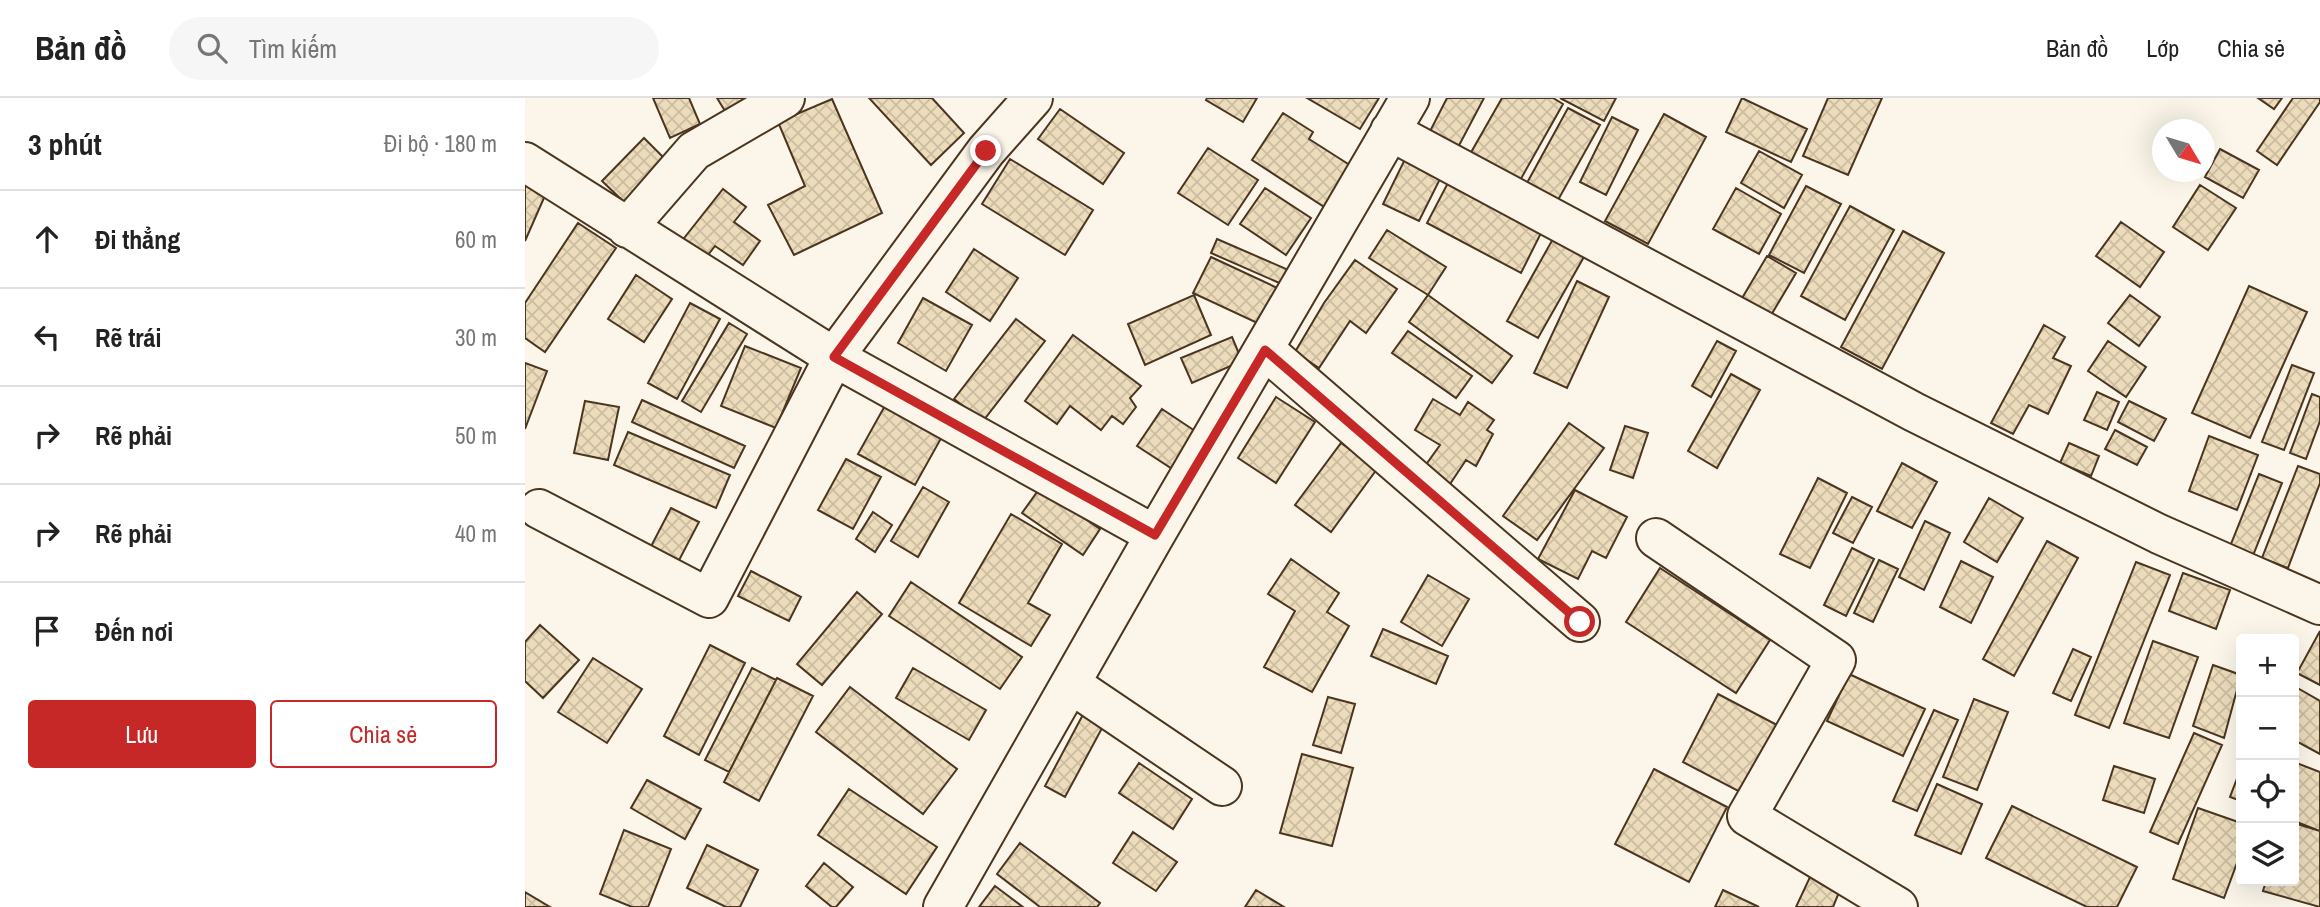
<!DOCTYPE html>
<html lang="vi">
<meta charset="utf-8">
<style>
body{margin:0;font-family:"Archivo Narrow",sans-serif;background:#f6f6f6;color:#222}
.controls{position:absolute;right:21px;bottom:21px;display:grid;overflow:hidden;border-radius:7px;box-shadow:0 7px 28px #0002}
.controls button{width:63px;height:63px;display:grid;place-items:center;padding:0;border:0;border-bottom:2px solid #e0e0e0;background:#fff;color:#222;font:35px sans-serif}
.compass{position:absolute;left:1627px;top:21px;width:63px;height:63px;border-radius:50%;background:#fff;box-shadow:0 7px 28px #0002;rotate:128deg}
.stop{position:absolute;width:21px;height:21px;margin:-16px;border:5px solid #c62828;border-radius:50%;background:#fff}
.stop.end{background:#c62828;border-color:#fff;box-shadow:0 2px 7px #0008}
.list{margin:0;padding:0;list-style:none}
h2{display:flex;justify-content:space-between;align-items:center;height:91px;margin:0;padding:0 28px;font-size:30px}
h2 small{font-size:23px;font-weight:400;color:#767676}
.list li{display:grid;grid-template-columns:46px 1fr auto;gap:21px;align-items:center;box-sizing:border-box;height:98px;padding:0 28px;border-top:2px solid #e0e0e0}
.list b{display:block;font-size:26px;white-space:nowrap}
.list em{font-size:23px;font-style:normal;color:#767676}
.actions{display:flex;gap:14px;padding:21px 28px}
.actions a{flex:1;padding:16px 0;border:2px solid #c62828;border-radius:7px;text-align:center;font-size:24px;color:#c62828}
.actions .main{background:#c62828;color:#fff}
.icon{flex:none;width:38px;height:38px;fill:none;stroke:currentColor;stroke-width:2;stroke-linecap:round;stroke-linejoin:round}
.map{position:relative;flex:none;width:1795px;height:809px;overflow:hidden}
header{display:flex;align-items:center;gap:42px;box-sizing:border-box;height:98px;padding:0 35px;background:#fff;border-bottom:2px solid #e0e0e0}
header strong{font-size:33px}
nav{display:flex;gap:38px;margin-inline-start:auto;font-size:24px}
.search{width:490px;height:63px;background:#f6f6f6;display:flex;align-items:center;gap:18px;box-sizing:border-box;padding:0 24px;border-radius:38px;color:#767676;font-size:26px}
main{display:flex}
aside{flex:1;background:#fff}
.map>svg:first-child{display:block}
</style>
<header>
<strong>Bản đồ</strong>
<div class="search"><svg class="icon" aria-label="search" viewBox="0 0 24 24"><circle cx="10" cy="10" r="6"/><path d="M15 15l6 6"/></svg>Tìm kiếm</div>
<nav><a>Bản đồ</a><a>Lớp</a><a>Chia sẻ</a></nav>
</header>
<main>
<aside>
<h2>3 phút<small>Đi bộ · 180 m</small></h2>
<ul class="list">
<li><svg class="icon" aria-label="ahead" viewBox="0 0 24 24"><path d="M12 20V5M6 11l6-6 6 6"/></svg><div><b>Đi thẳng</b></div><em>60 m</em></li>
<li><svg class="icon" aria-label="left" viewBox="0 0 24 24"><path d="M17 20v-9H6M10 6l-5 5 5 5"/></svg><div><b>Rẽ trái</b></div><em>30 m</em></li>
<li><svg class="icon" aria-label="right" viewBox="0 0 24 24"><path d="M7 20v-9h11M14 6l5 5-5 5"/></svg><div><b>Rẽ phải</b></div><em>50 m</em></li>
<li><svg class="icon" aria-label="right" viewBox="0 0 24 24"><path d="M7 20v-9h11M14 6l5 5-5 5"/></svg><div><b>Rẽ phải</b></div><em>40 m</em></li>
<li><svg class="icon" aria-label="arrive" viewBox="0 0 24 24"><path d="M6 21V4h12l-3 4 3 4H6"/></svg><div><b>Đến nơi</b></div></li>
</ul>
<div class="actions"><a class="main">Lưu</a><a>Chia sẻ</a></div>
</aside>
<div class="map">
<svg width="1795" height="809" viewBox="0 0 1795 809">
<defs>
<pattern id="building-cross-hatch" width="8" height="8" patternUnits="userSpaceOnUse" patternTransform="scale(1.75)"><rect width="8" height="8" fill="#ecdcbc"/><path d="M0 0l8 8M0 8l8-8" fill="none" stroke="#ccbda1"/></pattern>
</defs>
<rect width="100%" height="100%" fill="#fbf6e9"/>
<path fill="url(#building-cross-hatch)" stroke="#4a3520" stroke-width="2" d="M128,0h36l11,26 -30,14z
M192,0h30l-22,13z
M344,0h63l32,35 -33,32z
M682,0h50l-14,24 -37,-22z
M782,0h72l-19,31z
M922,0h37l-30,57 -29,-14z
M977,0h51l10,6 -45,80 -49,-28z
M1035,0h56l-12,23z
M1217,0l65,31 -16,33 -65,-30z
M1303,0h54l-34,77 -45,-19z
M1733,0h24l-8,11z
M1768,0h27v4l-43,63 -20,-14z
M307,1l50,114 -88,42 -26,-50 37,-19 -27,-64z
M1043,10l32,17 -47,84 -31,-17z
M535,11l64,44 -21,31 -65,-45z
M758,15l30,19 -4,7 47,30 -27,41 -77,-50z
M1139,16l42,23 -58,107 -43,-23z
M1087,19l26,13 -32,65 -26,-13z
M119,40l23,23 -42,42 -23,-22z
M683,50l50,32 -30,45 -50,-32z
M1695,51l39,21 -16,28 -38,-21z
M1234,53l43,24 -18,33 -43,-25z
M883,55l36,18 -25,50 -36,-17z
M485,61l83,51 -28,45 -83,-51z
M926,79l94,48 -24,48 -94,-50z
M0,83l22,10 -22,50z
M1675,87l36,23 -28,42 -35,-23z
M1281,88l35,18 -37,69 -35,-18z
M740,90l46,30 -25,37 -46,-31z
M1211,90l45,26 -22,40 -46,-25z
M198,91l23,18 -12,15 26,19 -17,24 -28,-19 -11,14 -23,-18z
M1325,108l44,24 -49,90 -44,-24z
M1596,124l43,30 -24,35 -44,-31z
M53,125l38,25 -71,104 -20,-14v-35z
M862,132l59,37 -18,28 -59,-37z
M1378,133l41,22 -62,116 -41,-22z
M1029,139l31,18 -47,83 -31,-17z
M692,141l83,36 -7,14 -82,-36z
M449,151l44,29 -28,43 -44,-29z
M1242,158l29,17 -29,49 -29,-17z
M686,159l75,35 -18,36 -75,-35z
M830,162l42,29 -31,44 -16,-12 -31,47 -24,-16 29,-49z
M111,177l36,24 -28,43 -36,-23z
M1052,183l32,16 -42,91 -33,-15z
M1724,188l58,26 -57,126 -58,-25z
M669,197l17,40 -66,30 -17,-41z
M903,197l84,61 -20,27 -83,-61z
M1605,197l30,22 -21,29 -31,-23z
M398,200l49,27 -26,46 -48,-28z
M165,205l30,16 -43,80 -29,-16z
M491,221l29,22 -62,80 -29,-22z
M204,225l18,11 -46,78 -19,-11z
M1519,227l21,12 -12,21 18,8 -23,48 -19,-9 -16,29 -22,-11z
M883,233l64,45 -16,22 -64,-45z
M548,237l68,51 -11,12 6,9 -13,17 -11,-8 -11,14 -31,-24 -13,18 -32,-23z
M707,239l10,24 -50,22 -11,-25z
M1192,243l19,10 -25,46 -19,-11z
M1583,243l38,26 -20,30 -38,-26z
M220,248l56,22 -25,60 -55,-22z
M0,265l22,8 -22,58z
M1767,267l22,8 -30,77 -22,-8z
M1206,276l29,16 -43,78 -29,-17z
M1572,294l22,10 -12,28 -23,-10z
M1787,296l8,3v24l-14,38 -16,-6z
M751,299l39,25 -39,61 -38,-25z
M908,301l27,16 8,-13 26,18 -7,10 6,4 -17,32 -10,-6 -20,30 -26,-17 20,-28 -25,-15z
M117,302l103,46 -11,22 -102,-46z
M60,303l34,6 -11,53 -34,-7z
M1604,303l37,18 -12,22 -36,-19z
M362,304l57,31 -29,52 -57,-31z
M637,311l36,24 -24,37 -37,-24z
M1044,325l35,25 -67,92 -34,-24z
M1100,328l23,7 -15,45 -23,-8z
M1590,332l32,17 -10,18 -32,-16z
M103,334l102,43 -14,33 -102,-43z
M1684,338l49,19 -21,55 -48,-19z
M816,345l36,26 -46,63 -36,-27z
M1544,345l30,13 -8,20 -31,-13z
M321,361l35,18 -28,52 -35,-19z
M1377,365l35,19 -25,46 -35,-17z
M1773,368l22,8v9l-32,85 -26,-10z
M1734,376l23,9 -32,80 -23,-9z
M1293,380l29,15 -37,75 -30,-14z
M398,389l26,15 -31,55 -27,-16z
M515,390l60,41 -17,26 -61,-42z
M1050,392l52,27 -21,41 -14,-7 -14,28 -40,-20z
M1327,399l20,10 -19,36 -20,-10z
M1464,400l34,20 -26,44 -33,-20z
M146,410l28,14 -24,46 -28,-14z
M348,414l19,13 -17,27 -19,-13z
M486,416l51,30 -34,59 22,12 -19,31 -72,-43z
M1400,423l25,12 -26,57 -25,-13z
M1522,443l31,17 -64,118 -31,-17z
M1327,450l22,11 -28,57 -22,-11z
M766,461l48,34 -12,19 22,14 -37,66 -48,-25 31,-56 -27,-17z
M1354,462l19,9 -25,53 -19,-9z
M1436,463l32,16 -22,46 -31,-16z
M1611,464l34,13 -61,153 -34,-13z
M1135,470l110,72 -34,53 -110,-71z
M226,473l50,26 -12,24 -51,-25z
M1658,475l47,17 -14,39 -47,-18z
M903,477l41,24 -27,47 -41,-24z
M386,484l111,75 -22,32 -111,-73z
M332,494l25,22 -60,71 -25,-21z
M15,527l39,35 -36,38 -18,-17v-39z
M858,531l65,27 -12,28 -65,-28z
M1795,533v54l-23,-12z
M1628,543l45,16 -29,81 -45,-15z
M185,547l35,18 -46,92 -35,-19z
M1548,551l18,8 -20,44 -18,-8z
M68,560l49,31 -35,54 -49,-31z
M1688,567l28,10 -17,63 -31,-12z
M227,570l24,12 -47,92 -24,-12z
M388,570l73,42 -17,30 -73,-42z
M1324,576l76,35 -22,47 -76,-35z
M252,580l36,18 -54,105 -35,-19z
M1769,588l26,15v53l-26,-14z
M325,589l107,82 -34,45 -107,-82z
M1193,596l59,31 -35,68 -59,-31z
M803,599l27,7 -14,49 -28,-8z
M1449,601l34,13 -31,78 -34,-13z
M562,609l21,10 -43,80 -20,-11z
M1409,612l24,10 -41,91 -24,-10z
M1669,635l28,12 -44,99 -28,-12z
M777,656l51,14 -21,78 -52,-13z
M1769,664l26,10v59l-26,-10z
M614,665l53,36 -19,30 -54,-36z
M1589,668l41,13 -11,34 -41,-13z
M1716,670v33l-11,-4z
M1129,671l73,38 -38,75 -74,-38z
M122,682l54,29 -16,30 -54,-31z
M1412,686l45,20 -21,50 -46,-19z
M324,691l88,58 -31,47 -88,-59z
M1487,708l125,61 -20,40h-30l-101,-49z
M1673,710l43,15v29l-17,46 -51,-19z
M1769,725l26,8v76l-57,-16 3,-10h28z
M99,732l47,19 -23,58h-16l-32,-13z
M608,734l44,30 -21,29 -43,-28z
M495,745l80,60 -3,4h-57l-43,-33z
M182,747l51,25 -18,37h-14l-39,-19z
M299,765l29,24 -17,20h-4l-26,-21z
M1285,779l30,13 -7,17h-37z
M470,788l28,21h-44z
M731,792l28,17h-39z
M1198,792l36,17h-44z
M0,794l25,15h-25z"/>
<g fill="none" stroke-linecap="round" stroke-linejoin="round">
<g stroke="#4a3520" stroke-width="42">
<path id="minor" d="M865,33l524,281 245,122 161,71
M0,64l309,195 321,178
M102,130l67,-77 91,-53
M740,252l315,272
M14,411l170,89 125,-241 152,-206 47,-53
M1131,440l180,122 -89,156 151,91
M546,586l151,102
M418,809l212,-372 255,-437"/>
</g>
<use href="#minor" stroke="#fbf6e9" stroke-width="38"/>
</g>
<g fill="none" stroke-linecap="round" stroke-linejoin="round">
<path stroke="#c62828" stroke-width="9" d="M461,53l-152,206 321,178 110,-185 315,272"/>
</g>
</svg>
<div class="controls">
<button>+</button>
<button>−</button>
<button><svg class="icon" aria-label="locate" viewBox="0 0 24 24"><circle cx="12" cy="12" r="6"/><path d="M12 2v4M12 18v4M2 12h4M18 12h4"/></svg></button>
<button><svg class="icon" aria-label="layers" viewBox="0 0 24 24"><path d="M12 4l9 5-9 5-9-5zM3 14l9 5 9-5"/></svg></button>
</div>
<svg class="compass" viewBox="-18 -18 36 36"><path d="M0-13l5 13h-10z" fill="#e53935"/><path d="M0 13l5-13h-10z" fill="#767676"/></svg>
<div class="stop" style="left:1055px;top:524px"></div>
<div class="stop end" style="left:461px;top:53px"></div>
</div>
</main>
